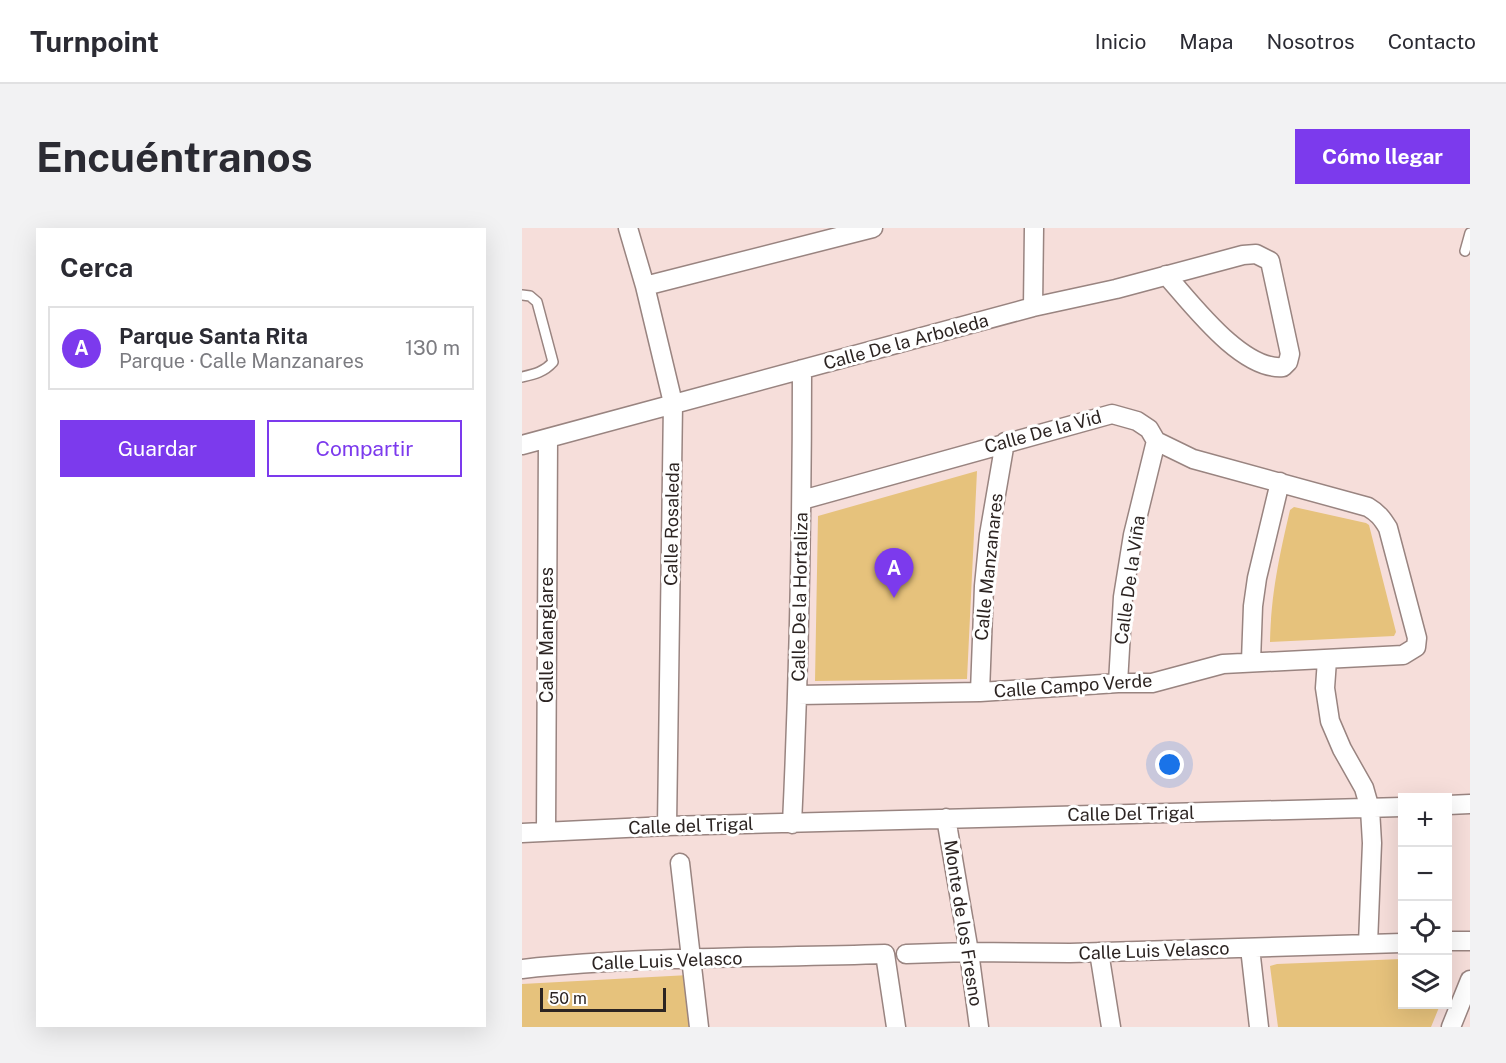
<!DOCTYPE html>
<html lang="es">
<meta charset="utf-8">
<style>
body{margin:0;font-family:"Public Sans",sans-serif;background:#f2f2f3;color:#2b2b33}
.controls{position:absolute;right:18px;bottom:18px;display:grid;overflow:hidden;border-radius:0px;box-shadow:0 6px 24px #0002}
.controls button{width:54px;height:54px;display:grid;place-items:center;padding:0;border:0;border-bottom:2px solid #e1e1e2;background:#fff;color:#2b2b33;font:30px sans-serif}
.scale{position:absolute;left:18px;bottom:15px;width:126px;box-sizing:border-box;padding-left:6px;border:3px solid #2c2422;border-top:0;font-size:16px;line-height:21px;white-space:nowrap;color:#2c2422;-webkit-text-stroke:4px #fff;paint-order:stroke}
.you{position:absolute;left:648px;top:537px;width:21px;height:21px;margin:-15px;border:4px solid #fff;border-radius:50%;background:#1a73e8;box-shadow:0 0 0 9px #1a73e833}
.badge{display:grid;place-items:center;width:39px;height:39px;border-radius:50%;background:#7c3aed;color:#fff;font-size:20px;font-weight:700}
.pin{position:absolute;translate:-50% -50px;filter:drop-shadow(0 2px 3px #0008)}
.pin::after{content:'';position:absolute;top:32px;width:21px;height:18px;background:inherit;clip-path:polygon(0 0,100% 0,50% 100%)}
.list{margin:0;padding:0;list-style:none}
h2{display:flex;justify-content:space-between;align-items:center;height:78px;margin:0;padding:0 24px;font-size:26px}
h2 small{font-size:20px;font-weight:400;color:#7c7c81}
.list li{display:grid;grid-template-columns:39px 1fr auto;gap:18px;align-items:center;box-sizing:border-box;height:84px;margin:0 12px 12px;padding:0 12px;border:2px solid #e1e1e2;border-radius:0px}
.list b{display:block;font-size:22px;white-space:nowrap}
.list p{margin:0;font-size:20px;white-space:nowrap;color:#7c7c81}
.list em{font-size:20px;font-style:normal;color:#7c7c81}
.actions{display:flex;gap:12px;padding:18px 24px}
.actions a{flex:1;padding:14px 0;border:2px solid #7c3aed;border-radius:0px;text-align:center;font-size:21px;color:#7c3aed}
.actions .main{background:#7c3aed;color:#fff}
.icon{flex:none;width:33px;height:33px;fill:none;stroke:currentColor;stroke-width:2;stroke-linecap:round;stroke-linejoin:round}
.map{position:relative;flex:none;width:948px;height:799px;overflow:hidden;border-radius:0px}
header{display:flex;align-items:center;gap:36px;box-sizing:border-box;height:84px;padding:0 30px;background:#fff;border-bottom:2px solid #e1e1e2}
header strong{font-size:28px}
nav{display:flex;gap:33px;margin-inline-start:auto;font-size:21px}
.intro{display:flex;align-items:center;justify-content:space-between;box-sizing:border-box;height:144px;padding:0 36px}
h1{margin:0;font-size:42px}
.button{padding:15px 27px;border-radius:0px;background:#7c3aed;color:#fff;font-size:21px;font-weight:700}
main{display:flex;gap:36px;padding:0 36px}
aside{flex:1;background:#fff;border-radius:0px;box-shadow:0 6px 24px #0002}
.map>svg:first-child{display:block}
</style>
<header>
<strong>Turnpoint</strong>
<nav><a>Inicio</a><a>Mapa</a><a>Nosotros</a><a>Contacto</a></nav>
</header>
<div class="intro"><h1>Encuéntranos</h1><a class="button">Cómo llegar</a></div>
<main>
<aside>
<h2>Cerca<small></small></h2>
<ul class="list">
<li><span class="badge">A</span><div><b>Parque Santa Rita</b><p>Parque · Calle Manzanares</p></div><em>130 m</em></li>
</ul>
<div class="actions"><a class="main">Guardar</a><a>Compartir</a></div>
</aside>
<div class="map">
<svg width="948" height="799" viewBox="0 0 948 799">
<rect width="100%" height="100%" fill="#f6deda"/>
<path fill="#e6c27c" d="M455,243l-10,208 -152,2 3,-165z
M772,279l72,16 3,2 27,107 -2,4 -124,6c1,-48 9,-85 20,-132z
M880,731v45l38,1 -9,22h-153l-8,-61 7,-2z
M167,747l6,52h-173v-43z"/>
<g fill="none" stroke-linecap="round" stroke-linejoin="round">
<g stroke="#998480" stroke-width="12">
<path id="lane" d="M943,23l5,-18
M0,67l8,1 7,6 16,60c-9,10 -18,12 -31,15"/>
</g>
<g stroke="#998480" stroke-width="21">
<path id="street" d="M106,0l17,58 28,117 -6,423
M123,58l228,-58
M511,79l1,-79
M0,217l511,-138 83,-18 127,-34 13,-1 14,7 20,93 -2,8 -5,5c-41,4 -91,-63 -117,-92
M805,432l-2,28 5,33 12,28 22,39 6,21 2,34 -4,101
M729,433l2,-55 4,-28 23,-96
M596,455l5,-86 10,-62 23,-94
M458,464l4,-106 5,-51 16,-93
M276,467l182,-3 138,-9h34l71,-19 180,-9 13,-8 1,-9 -29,-110c-6,-10 -10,-15 -20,-21l-175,-48 -37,-18 -7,-12 -12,-8 -25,-7 -310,86
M926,577l22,-1
M424,590l23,134 10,75
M270,596c7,-152 10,-303 10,-455
M24,604l2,-394
M0,605l145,-7 735,-19
M158,635l19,164
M926,713h22
M728,720l9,79
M577,724l12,75
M384,726l63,-2 101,1 332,-10
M0,741c120,-13 242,-11 363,-15l11,73
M929,799l19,-47"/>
</g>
<use href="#lane" stroke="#fff" stroke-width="9"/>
<use href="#street" stroke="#fff" stroke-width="18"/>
</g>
<g text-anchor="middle" stroke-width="6" stroke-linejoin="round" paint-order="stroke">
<g font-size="18" fill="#2c2422" stroke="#fff">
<text transform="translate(384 114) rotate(-15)" y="6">Calle De la Arboleda</text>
<text transform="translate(521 204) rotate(-15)" y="6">Calle De la Vid</text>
<text transform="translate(150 296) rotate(-89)" y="6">Calle Rosaleda</text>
<text transform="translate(467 339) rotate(-84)" y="6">Calle Manzanares</text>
<text transform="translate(608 352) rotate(-82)" y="6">Calle De la Viña</text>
<text transform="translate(278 369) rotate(-89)" y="6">Calle De la Hortaliza</text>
<text transform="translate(25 407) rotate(-90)" y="6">Calle Manglares</text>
<text transform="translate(551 458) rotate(-4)" y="6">Calle Campo Verde</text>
<text transform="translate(609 586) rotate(-1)" y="6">Calle Del Trigal</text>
<text transform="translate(169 598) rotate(-2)" y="6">Calle del Trigal</text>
<text transform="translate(441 695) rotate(81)" y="6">Monte de los Fresno</text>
<text transform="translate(632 723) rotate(-2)" y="6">Calle Luis Velasco</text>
<text transform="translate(145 733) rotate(-2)" y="6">Calle Luis Velasco</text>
</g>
</g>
</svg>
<div class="controls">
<button>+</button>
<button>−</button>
<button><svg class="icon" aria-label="locate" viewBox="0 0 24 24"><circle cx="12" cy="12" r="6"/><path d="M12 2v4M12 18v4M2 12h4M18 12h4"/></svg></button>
<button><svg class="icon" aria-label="layers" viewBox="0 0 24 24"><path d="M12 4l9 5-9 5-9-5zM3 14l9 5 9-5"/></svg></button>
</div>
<div class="scale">50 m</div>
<div class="you"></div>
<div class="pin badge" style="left:372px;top:370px">A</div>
</div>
</main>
